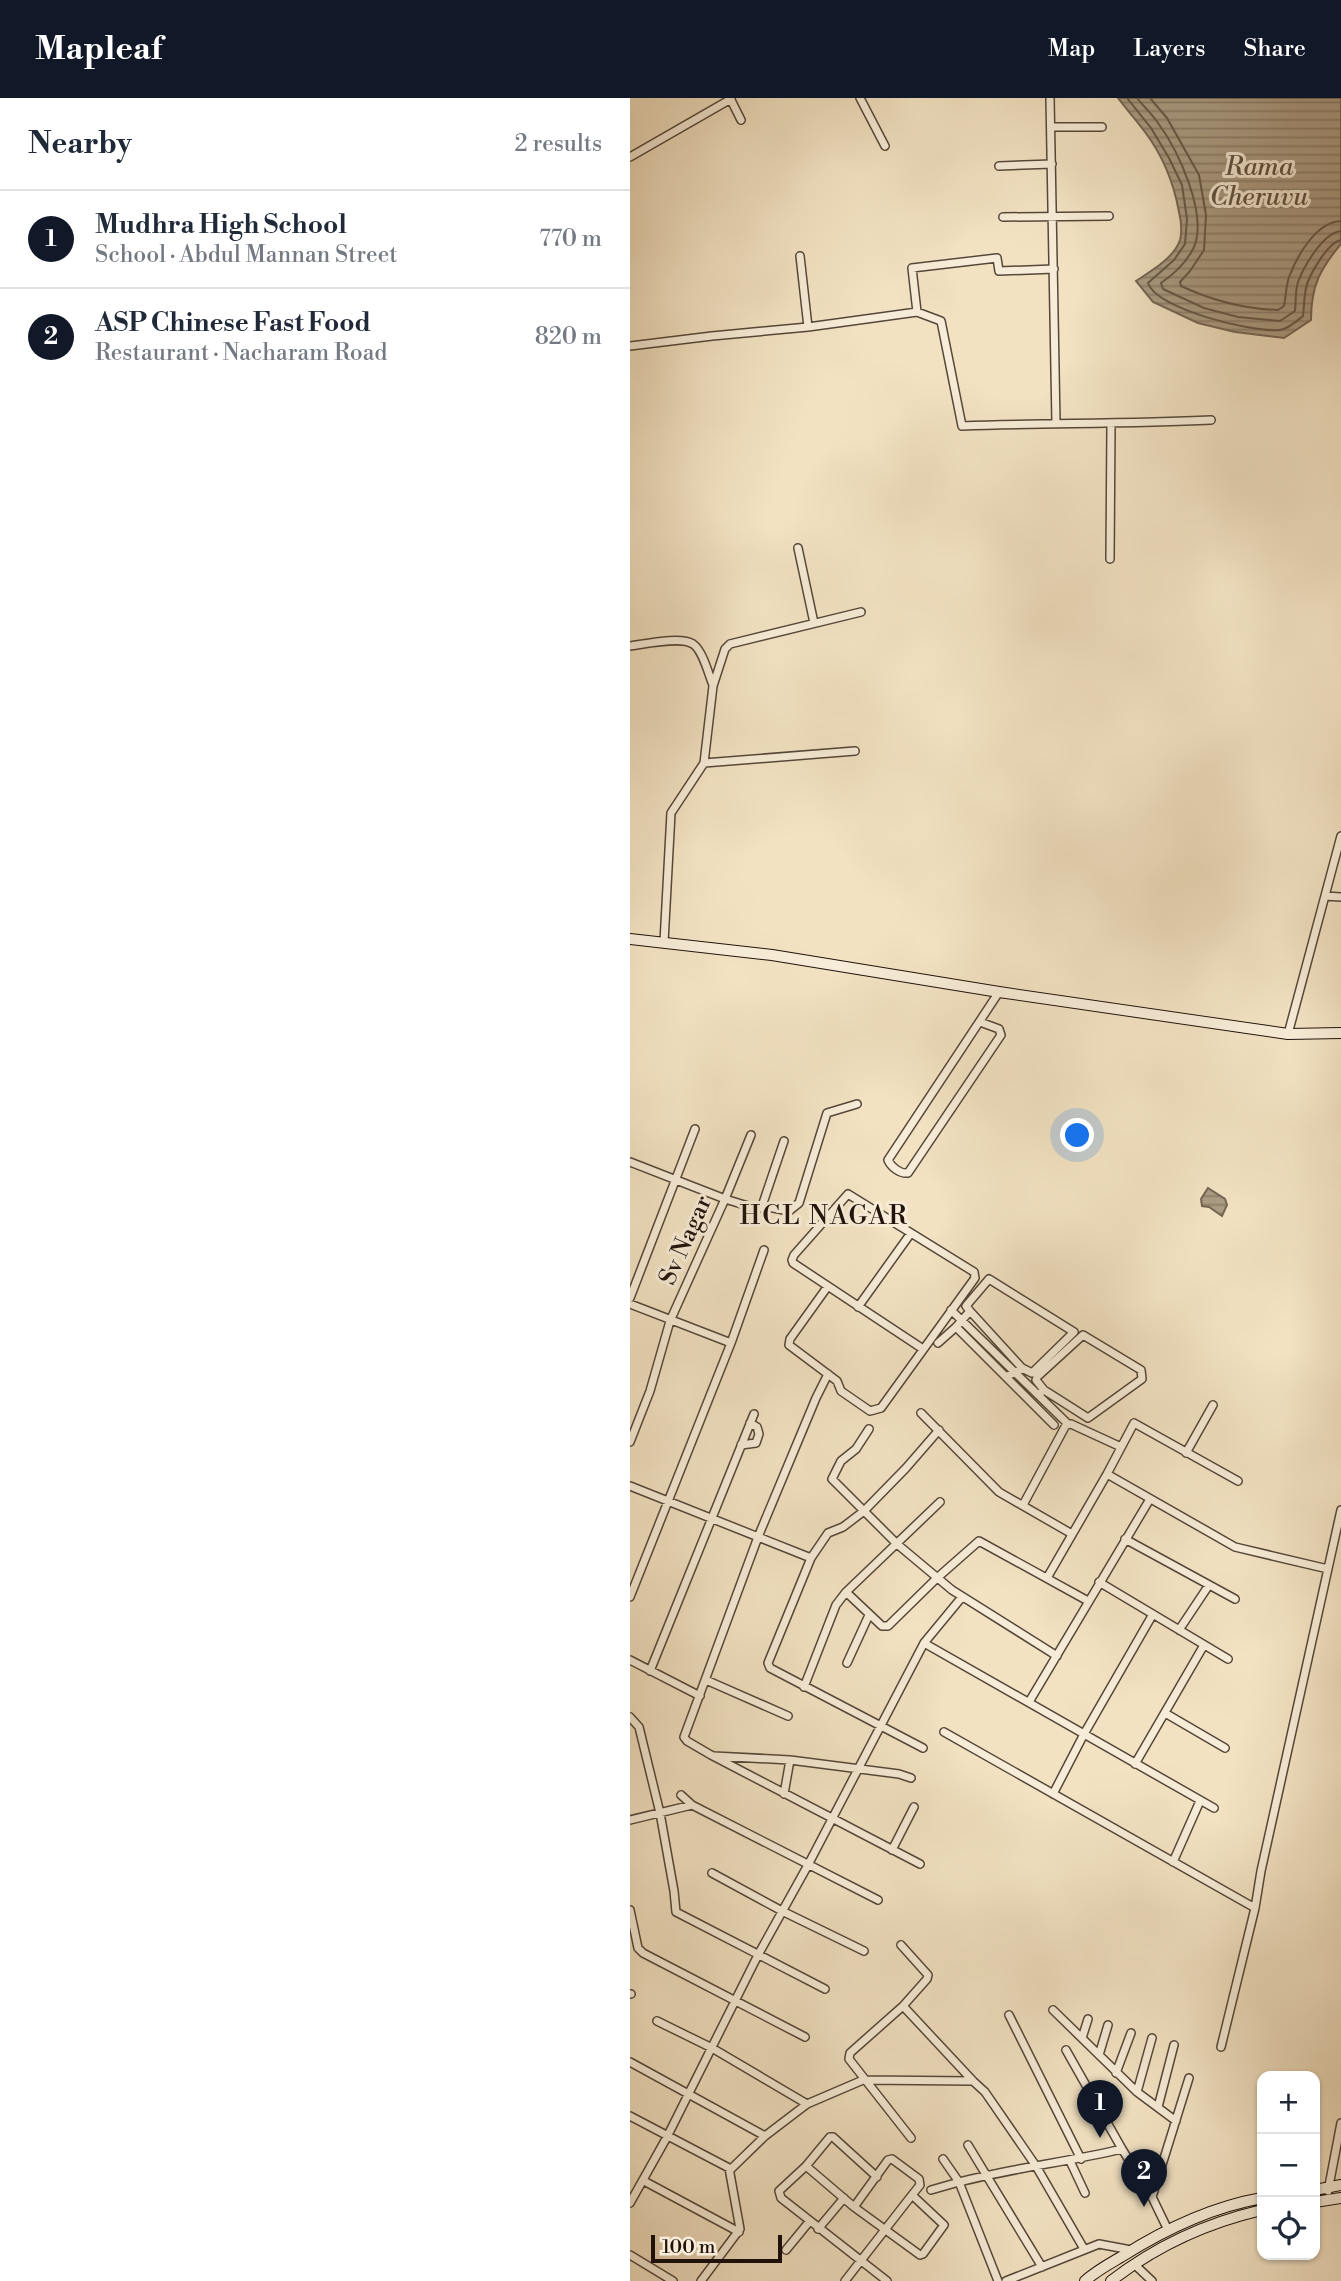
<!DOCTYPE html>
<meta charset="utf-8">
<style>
body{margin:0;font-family:"Libre Bodoni",serif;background:#f6f6f7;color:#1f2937}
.controls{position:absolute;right:21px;bottom:21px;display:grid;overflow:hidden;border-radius:14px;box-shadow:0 2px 5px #0004}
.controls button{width:63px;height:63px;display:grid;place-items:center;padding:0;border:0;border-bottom:2px solid #e0e1e3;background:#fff;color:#1f2937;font:35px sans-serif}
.scale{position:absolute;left:21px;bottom:18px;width:131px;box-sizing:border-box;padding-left:7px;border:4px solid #21130c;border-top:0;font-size:19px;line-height:24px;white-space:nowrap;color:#21130c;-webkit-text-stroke:5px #f7ecd7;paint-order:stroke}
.you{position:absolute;left:448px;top:1038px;width:24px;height:24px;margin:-18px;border:5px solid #fff;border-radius:50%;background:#1a73e8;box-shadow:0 0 0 10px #1a73e833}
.badge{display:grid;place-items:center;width:46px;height:46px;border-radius:50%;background:#111827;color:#fff;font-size:23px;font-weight:700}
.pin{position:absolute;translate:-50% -58px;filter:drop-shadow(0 2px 4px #0008)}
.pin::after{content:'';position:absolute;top:37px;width:24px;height:21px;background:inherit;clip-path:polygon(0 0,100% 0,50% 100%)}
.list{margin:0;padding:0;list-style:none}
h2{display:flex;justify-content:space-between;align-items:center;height:91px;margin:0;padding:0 28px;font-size:30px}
h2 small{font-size:23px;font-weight:400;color:#747a83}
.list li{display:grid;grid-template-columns:46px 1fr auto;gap:21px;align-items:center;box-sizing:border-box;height:98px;padding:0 28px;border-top:2px solid #e0e1e3}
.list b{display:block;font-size:26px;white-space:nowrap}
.list p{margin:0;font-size:23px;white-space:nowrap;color:#747a83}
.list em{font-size:23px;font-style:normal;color:#747a83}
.icon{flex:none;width:38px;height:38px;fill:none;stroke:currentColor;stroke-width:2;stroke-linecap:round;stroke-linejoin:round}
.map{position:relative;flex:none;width:711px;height:2183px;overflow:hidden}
header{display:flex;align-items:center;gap:42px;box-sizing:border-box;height:98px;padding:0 35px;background:#111827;color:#fff}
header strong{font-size:33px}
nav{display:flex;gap:38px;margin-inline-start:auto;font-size:24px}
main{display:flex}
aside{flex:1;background:#fff}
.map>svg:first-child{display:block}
</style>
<header>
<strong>Mapleaf</strong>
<nav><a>Map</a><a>Layers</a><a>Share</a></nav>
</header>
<main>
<aside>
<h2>Nearby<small>2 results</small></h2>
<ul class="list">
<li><span class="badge">1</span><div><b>Mudhra High School</b><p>School · Abdul Mannan Street</p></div><em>770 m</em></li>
<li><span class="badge">2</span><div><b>ASP Chinese Fast Food</b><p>Restaurant · Nacharam Road</p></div><em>820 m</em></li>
</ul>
</aside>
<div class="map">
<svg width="711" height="2183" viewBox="0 0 711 2183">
<defs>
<pattern id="water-rules" width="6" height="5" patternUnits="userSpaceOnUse" patternTransform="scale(1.75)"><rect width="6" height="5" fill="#ab9c84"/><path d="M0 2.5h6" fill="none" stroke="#8b7e6a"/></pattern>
</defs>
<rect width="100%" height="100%" fill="#f2e2c2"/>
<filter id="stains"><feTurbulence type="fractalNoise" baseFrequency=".00286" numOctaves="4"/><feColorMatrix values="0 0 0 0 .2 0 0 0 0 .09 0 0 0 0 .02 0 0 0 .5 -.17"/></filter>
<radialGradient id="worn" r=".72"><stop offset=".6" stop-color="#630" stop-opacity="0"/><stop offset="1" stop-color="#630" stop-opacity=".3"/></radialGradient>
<path fill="url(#water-rules)" stroke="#746554" stroke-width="2" d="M488,0h223v146c-21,25 -30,42 -30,76l-27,18 -49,-6 -37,-9 -45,-21 -17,-21c15,-10 38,-23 44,-41 2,-8 1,-20 -1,-28 -5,-28 -16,-56 -34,-80 -8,-11 -18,-22 -27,-34z
M578,1090l17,11 2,6 -5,11 -13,-9 -7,-1 -1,-7z"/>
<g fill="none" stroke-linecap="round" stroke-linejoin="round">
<path stroke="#665848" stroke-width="2" d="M497,0l24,30 18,30 13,27 5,34 -2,25 -11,16 -26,23c8,26 105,50 132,47 8,-1 17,-9 23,-14 1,-9 1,-18 3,-28 3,-13 22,-46 35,-48
M507,0c7,9 15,16 21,25 20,27 50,91 36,124 -7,15 -20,27 -33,36l2,6 41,19 34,9 42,4 15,-10c1,-9 0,-20 3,-29 6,-16 25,-49 43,-51
M520,0l17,20 32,57 7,40 -2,35 -14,21 -10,11 1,4c32,15 63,23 97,24l6,-4c2,-10 2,-20 5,-29 8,-21 27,-55 52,-56"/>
<g stroke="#55473a" stroke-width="10">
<path id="street" d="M100,0l11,22
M230,0l25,48
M420,0l6,325
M421,29h51
M0,59l101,-58
M369,68l53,-2
M373,119l106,-1
M170,158l8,71
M287,214l-5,-44 85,-10 2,13 55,-2
M0,248l82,-10 96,-9 109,-15 24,9 21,105c83,-3 166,-2 249,-6
M168,450l16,75
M480,461l1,-134
M0,548c15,-2 51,-10 63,-2 10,7 15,29 20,41
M74,665l151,-12
M695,798l16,1
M34,844l7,-129 33,-50 9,-77 12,-37 5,-5 131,-32
M350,924l19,7 2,6 -93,138c-8,1 -17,-6 -20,-13l111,-168
M658,936l53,-198
M0,1064l95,37 33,10 4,-3 22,-65
M132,1108l27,5 10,-8 28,-90 30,-9
M198,1188l-38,53 -1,6 48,36 4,10 29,20 11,-3 94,-130 -1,-6 -126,-78 -54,61 -2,5 1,3 130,86
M0,1200l65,-169
M0,1206l101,39
M228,1209l53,-74
M321,1212l117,114
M340,1213l-4,-5 23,-27 85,53 -42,41 -10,-5
M308,1245l18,-16 50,50 16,-9 -52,-57 -14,16
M198,1276l-12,24 -58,139 -74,200 3,4 24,14 209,109
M376,1279l48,48
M408,1296l6,-4 44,28 54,-39 -1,-9 -58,-35 -46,42 -1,3 8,10
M291,1315l78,79 73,42
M239,1331l-13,20 -15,12 -9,18 65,65 55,46 105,66
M0,1344l20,-51 20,-70 55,-122 26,-64
M111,1347l15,-2 3,-9 -2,-7 -7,-4
M556,1355l27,-48
M477,1376l128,73 93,22
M0,1388l181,72
M393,1407l43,-80 5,-1 50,23
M495,1441l110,60
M417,1480l60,-104 27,-51 104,58
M469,1484l129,77
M216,1494l36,34h6l49,-48 42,-37 109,60
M0,1499l101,-254 33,-93
M549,1532l30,-45
M294,1545l290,165
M0,1562l70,36
M217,1565l22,-48
M20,1573l104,-257
M76,1582l82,36
M174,1589l32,-82 10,-13 94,-90
M399,1604l121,-203
M535,1615l60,35
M0,1619l9,10 21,86 14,78 2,21 149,77
M314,1634l311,176
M293,1650l-153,-80 -2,-5 43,-105 17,-25 15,-6 21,-16 42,-43 33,-38
M84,1658l76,4 109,14 12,4
M505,1666l69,-119
M154,1696l6,-34
M423,1696l31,-60 69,-120
M51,1697l11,10 186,95
M0,1722l62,-15
M262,1752l22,-43
M543,1764l27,-61
M82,1775l70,38 82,40
M0,1812l8,38 5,5 162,84
M271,1847l27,30 -1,4 -24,27 -53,47 -1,6 62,79
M0,1896h1
M273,1908l70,75
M423,1912l84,82 39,29
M379,1917l72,144
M27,1923l55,27 95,56
M452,1940l6,-19
M591,1949l34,-139 6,-37 80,-361
M436,1952l56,99 30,48 16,33
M469,1957l9,-30
M0,1964l135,74
M486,1975l15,-40
M507,1994l15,-54
M528,2009l16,-62
M0,2018l99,52 11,61 -39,52
M338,2047l74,122
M313,2061l16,23c54,-14 109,-20 163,-33
M440,2063l15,32
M176,2068l24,-29h3l44,40
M100,2072l35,-34 42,-32 56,-24 110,1 12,11 51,74 48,83
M14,2083l95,51
M301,2092l28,-8 39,99
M698,2093l13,-68
M522,2099l37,-119
M0,2105l37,-66 91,-182 50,-90 116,-222 38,-46
M224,2109l34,-47 4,-1 27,20 1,6 -8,10 32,30 -21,29 -3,1 -66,-48 -48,-41 -27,25 2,7 106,83
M188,2131l26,-31
M156,2152l23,-28
M0,2157l43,26
M504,2166l18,17
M215,2183l67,-86
M376,2183l93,-37 32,6"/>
</g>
<g stroke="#21130c" stroke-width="12">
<path id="secondary" d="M0,841l142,16 227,37 289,42 53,-1
M685,2092l26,-5
M685,2104l26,-4
M455,2183c11,-10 24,-17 36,-24 44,-28 90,-50 141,-59
M481,2183c45,-35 95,-58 151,-71"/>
</g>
<use href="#street" stroke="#f7ecd7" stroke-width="7"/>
<use href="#secondary" stroke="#f7ecd7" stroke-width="10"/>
</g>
<g text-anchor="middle" stroke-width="6" stroke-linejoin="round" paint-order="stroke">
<g font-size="24" fill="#21130c" stroke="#f7ecd7">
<text transform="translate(55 1142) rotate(-66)" y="8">Sv Nagar</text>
</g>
<g font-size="26" font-style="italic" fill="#5f5142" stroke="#f7ecd7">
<text x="629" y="77">Rama<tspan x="629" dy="30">Cheruvu</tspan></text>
</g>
<g font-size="26" letter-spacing="2" fill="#21130c" stroke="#f7ecd7">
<text x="194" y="1126">HCL NAGAR</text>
</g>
</g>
<rect width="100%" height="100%" filter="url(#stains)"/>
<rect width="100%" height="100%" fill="url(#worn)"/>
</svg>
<div class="controls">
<button>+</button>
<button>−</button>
<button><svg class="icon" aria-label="locate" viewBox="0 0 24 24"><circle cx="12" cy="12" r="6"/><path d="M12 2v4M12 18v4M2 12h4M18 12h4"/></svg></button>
</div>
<div class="scale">100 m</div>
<div class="you"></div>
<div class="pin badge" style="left:470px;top:2040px">1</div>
<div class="pin badge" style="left:514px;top:2109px">2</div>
</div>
</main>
